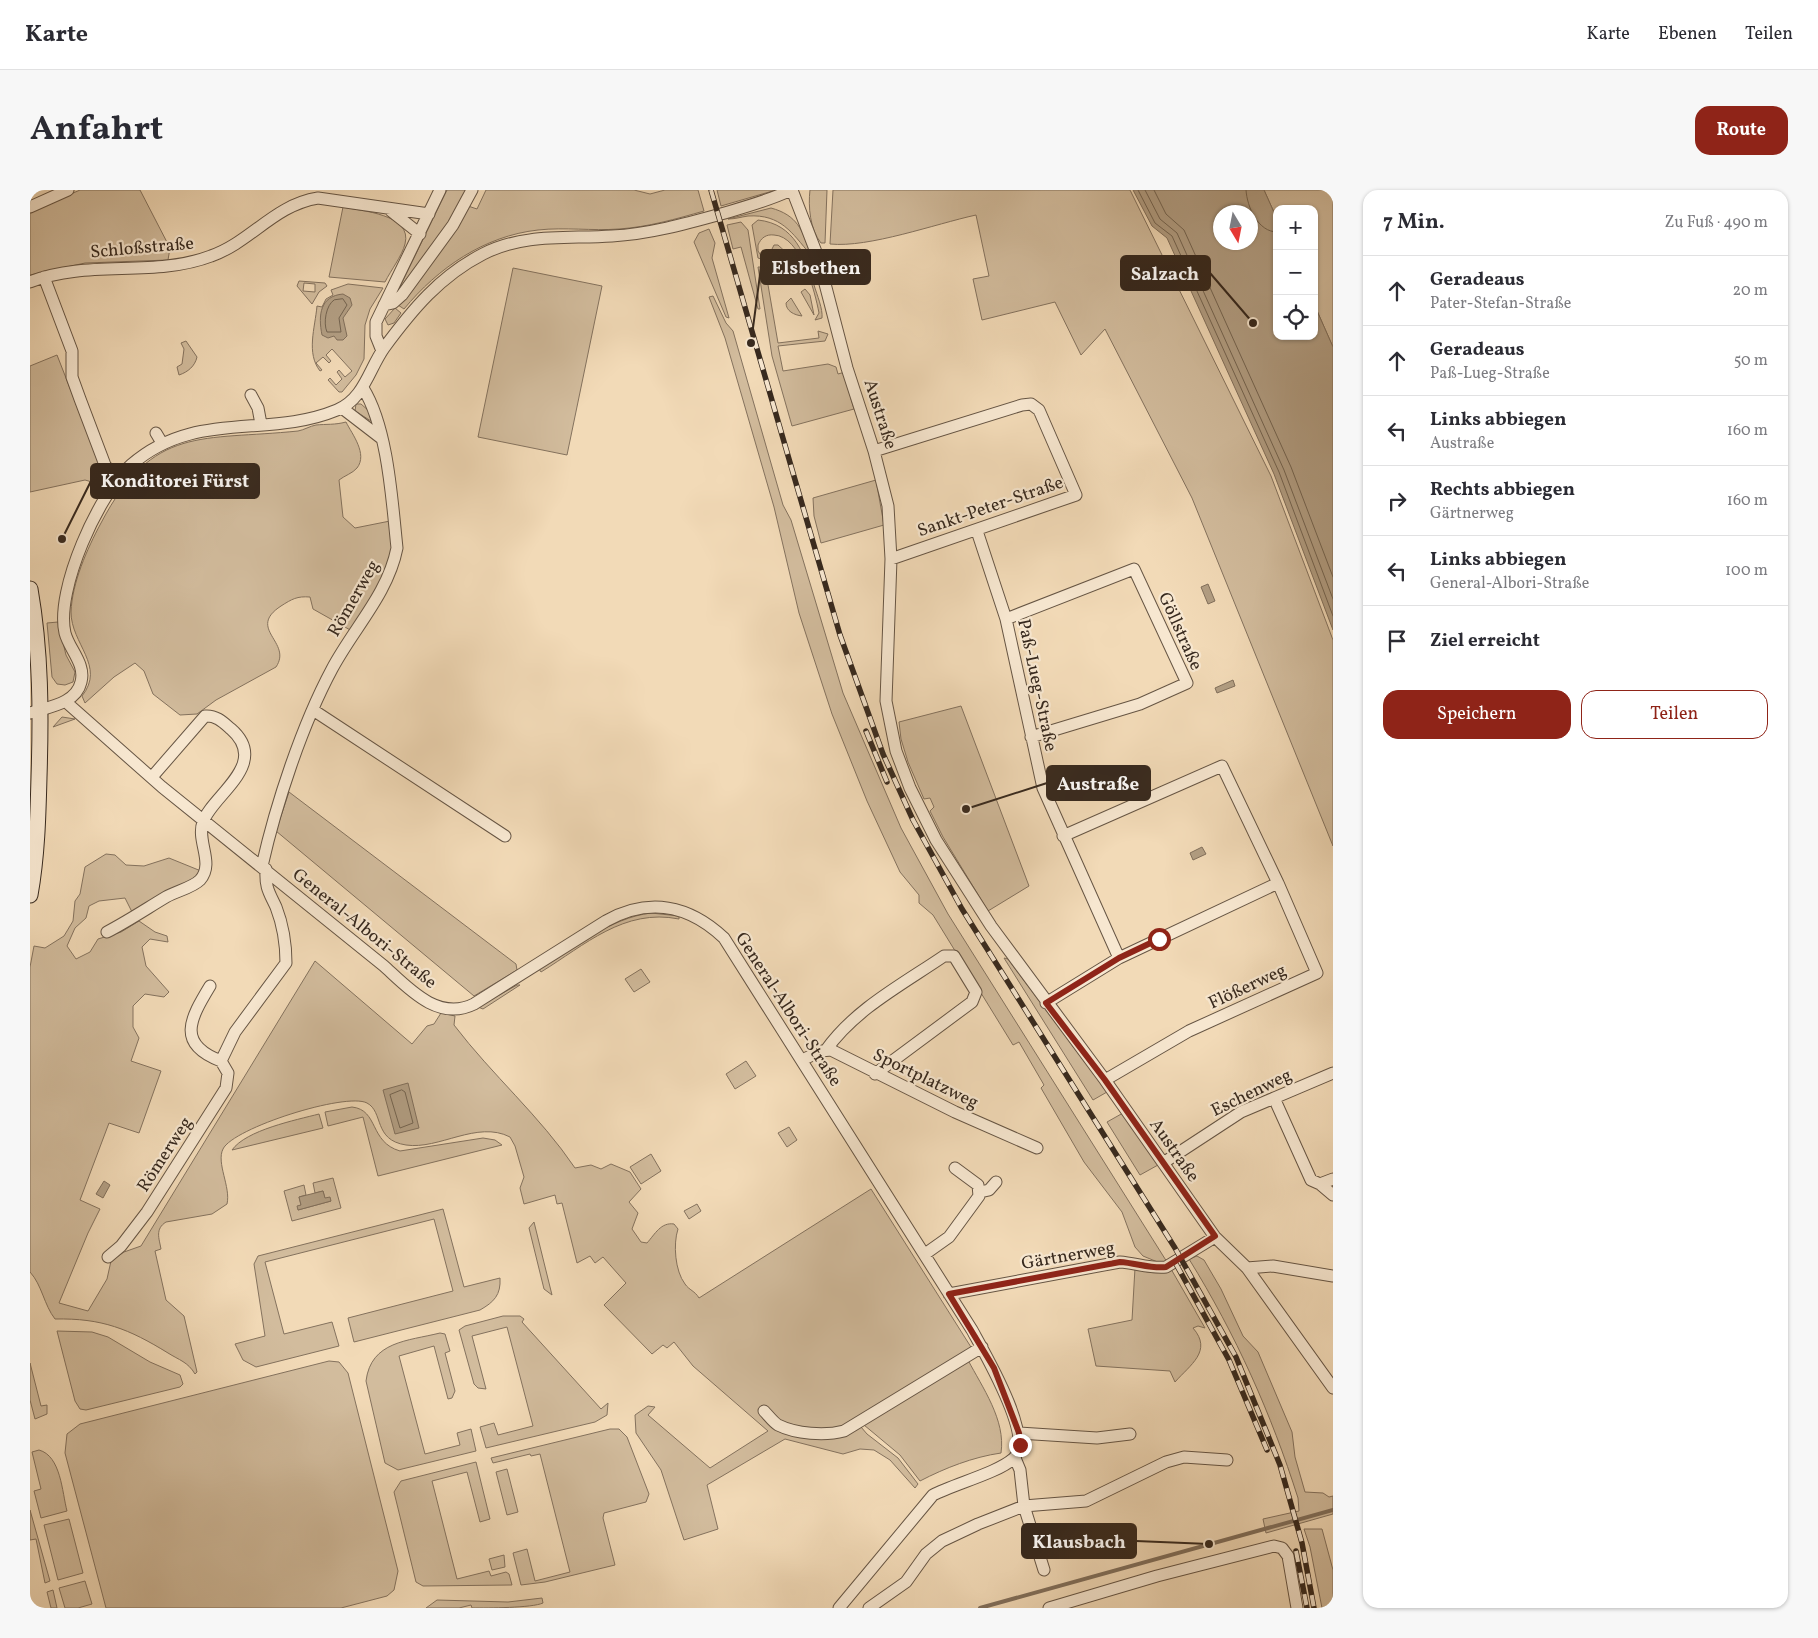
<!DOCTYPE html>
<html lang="de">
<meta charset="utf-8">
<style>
body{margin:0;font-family:Vollkorn,serif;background:#f7f7f7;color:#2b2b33}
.controls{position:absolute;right:15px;top:15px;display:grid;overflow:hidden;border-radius:10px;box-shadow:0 1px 4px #0004}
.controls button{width:45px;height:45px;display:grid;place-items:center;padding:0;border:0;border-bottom:1px solid #e1e1e2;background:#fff;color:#2b2b33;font:25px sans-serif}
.compass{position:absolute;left:1183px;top:15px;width:45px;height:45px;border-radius:50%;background:#fff;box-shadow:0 1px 4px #0004;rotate:170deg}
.stop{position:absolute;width:15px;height:15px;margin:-11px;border:4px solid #8f2418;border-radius:50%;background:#fff}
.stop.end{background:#8f2418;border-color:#fff;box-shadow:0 1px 5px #0008}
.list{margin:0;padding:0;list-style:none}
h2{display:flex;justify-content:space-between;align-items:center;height:65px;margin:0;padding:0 20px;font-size:21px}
h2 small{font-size:16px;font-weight:400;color:#7c7c81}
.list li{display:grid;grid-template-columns:32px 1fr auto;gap:15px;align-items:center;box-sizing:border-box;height:70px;padding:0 20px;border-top:1px solid #e1e1e2}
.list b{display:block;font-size:19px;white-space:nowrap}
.list p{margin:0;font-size:16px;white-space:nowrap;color:#7c7c81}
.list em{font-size:16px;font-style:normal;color:#7c7c81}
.actions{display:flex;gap:10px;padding:15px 20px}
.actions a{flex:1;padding:11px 0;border:1px solid #8f2418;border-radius:15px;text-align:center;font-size:18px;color:#8f2418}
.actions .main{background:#8f2418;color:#fff}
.icon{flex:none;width:28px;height:28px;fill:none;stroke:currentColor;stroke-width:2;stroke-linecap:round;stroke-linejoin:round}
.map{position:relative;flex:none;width:1303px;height:1418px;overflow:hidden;border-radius:15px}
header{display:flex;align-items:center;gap:30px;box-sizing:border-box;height:70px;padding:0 25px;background:#fff;border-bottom:1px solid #e1e1e2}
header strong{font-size:24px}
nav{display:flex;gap:28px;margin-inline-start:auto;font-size:18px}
.intro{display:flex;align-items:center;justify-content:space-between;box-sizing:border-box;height:120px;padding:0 30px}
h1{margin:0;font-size:35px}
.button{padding:12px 22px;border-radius:15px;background:#8f2418;color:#fff;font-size:18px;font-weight:700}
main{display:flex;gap:30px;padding:0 30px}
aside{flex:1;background:#fff;border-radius:15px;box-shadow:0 1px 4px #0004}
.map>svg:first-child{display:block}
</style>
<header>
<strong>Karte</strong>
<nav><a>Karte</a><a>Ebenen</a><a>Teilen</a></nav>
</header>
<div class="intro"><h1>Anfahrt</h1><a class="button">Route</a></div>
<main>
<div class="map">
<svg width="1303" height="1418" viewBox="0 0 1303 1418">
<rect width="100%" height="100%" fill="#f2dab7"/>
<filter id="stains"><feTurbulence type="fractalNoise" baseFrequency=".004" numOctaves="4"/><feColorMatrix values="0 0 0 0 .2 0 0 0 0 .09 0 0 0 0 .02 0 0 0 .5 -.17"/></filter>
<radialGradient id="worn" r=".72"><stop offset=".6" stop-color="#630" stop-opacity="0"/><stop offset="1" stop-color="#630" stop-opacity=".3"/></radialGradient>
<path fill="#d2bc9d" stroke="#84725e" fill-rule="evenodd" d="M50,0h60l30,58 -2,12 -83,3 -55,12v-63z
M417,0h21l-5,13 -68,94z
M456,0h148l16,4 15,-4h33l6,21c-28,8 -56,16 -85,18 -27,2 -54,-2 -81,1 -54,6 -100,38 -134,79l-6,-4 70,-99 9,3z
M687,0h59l-55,16z
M780,0h17l-2,53h-4c-11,-13 -13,-37 -11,-53z
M803,0h297l141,286 62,164v206l-141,-348 -87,-169 -24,26 -26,-53 -73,18 -9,-41 16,-3 -13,-61c-41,9 -107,33 -146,29z
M1234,0h69v157l-19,-43v-95h-37v10z
M313,17c18,4 70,7 62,37 -3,12 -14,26 -20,38l-56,-5z
M741,18c26,7 32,22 39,46 -18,-21 -29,-40 -62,-38 -7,1 -13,3 -20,3z
M728,30c37,4 47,35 56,65 3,10 9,24 8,33l-7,2 4,-7c-4,-21 -18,-77 -45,-78 -8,-1 -13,3 -16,10v6l6,9 -6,-2 -6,-33z
M711,32l7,8 12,79h-2l-17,-62 -8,2 -6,-24z
M679,39l6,14 -3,15 17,60 -3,-1 -32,-75 5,-9z
M744,55h4c10,9 18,17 21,30l-4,6c-8,-12 -17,-19 -24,-30z
M728,77h5l4,12 11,64 41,-5 -1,-7 10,3 -3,7 -47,5 5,25 45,-7 8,3 2,7 7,-2 7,22 -1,5 3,10 -62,17 -20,-70z
M483,78l89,18 -35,169 -89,-18z
M269,91l26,2 2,3 -8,6 -7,12 -15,-18zM274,93l11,1v8l-12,-1z
M318,94l35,4 -13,21 -5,16 -1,34 -8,16 -14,17h-3l-11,-12 2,-2 6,7 6,-6 -5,-7 2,-2 6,7 7,-6 -20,-22 -6,6 5,6 -2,2 -6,-6 -7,6 6,7 -2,1c-14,-18 -5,-43 -3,-65l5,1 4,-8 7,-4 -2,-5z
M775,99l5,6 4,20 -13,-23z
M683,106l13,27 7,8 50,174 8,15 52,173 58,135 47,86 219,348 -7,1 -17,-7 -8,-9 -13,-35 -38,-50 -43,-74 3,-3 -25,-43 -6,3 -80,-130 -14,-12v-8l-19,-23 -33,-71 -35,-87 -33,-101 -25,-106 -49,-169 -16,-41z
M761,108l11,18c-8,-1 -16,-5 -16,-13z
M365,118l6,5 -7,10 -6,2 -3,-6z
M156,151l11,16c-2,9 -9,15 -18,18l-2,-8 5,-3 2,-15 -3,-6z
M27,165l50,128 -6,8 -9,-9 -7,-2 -55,12v-126z
M326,214h5l8,7 2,10 -16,-10z
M316,232c6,12 22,32 11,46 -4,5 -13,8 -18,12l4,37 12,11 35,-7 2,32 -7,20 -33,58 -39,-22 -3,-12c-13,-1 -18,2 -29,9 -35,23 12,36 -5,61l-60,33 -19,14 -17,1 -27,-21 -9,-23 -9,-8 -21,14 -29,26 -3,-7c24,-30 -11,-52 -11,-84 1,-29 16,-63 30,-89 52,-99 101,-82 197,-92 6,-1 12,-5 18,-6 10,-1 19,0 30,-3z
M846,290l8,45 -63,18 -7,-27 -1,-18z
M28,432l8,33 9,17 -2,10 -8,3 -8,-1 -5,-7 -5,-54z
M931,516l68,180 -41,25 -45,-74 -13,-26 4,-4 -4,-9 -6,1 -16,-37 -7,-23 -2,-17z
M32,527l13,2 -22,8z
M259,602l227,172 1,6 -43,26 -198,-165z
M76,664l9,1 11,10 18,1 25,-8 32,13 -6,9 -62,34 -8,-16 -26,3 -10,5 -3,12 -11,10 -8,18 9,13 14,-7 8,-13 23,-7 18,-11 16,11 12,4 1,6 -18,-3 -8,8 4,19 23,26 -5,5 -19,-3 -12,12v21l6,11 -8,23 30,10 -22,62 -30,-10 -29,77 20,9 -12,24 -29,70 29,8 19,-32 4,-18 13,-9 17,-6 174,-285 97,83 15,-18 7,-2 7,-11 14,3 -1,9c38,50 86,91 121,143l16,-3 10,4 10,-5 19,8 11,17 -12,13 9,11 -6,16 9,13 6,1c8,-9 14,-21 27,-19l4,5c-5,15 -3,42 7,55 4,6 10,7 14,14l172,-109 105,166 -8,5c14,27 38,60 33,93 -28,4 -56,15 -81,28l-20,-26 -36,-30 -3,2 6,7 31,24 20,26 -3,4 -25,-28 -16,-10 -14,-1 -17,5 -58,-15 -78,46 11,44 -34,11 -23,-70 -25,-37 -1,-18 13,-9 7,1 -7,8 62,53 58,-37 -75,-65 -19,-24 -7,6 -4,-3 -11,9 -48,-49 22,-22 -23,-26 -8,6 -5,-7 -13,7 -15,-60 -5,1 -2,-9 -31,9 -4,-16 4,-11 -9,-31 -5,-9c-33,-17 -71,13 -104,8 -33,-5 -22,-33 -39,-42 -21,-11 -134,25 -144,46 -7,14 8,38 4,55l-15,10 -46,8c-11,7 -7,16 -5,27l-6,2 11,49 18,16 13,56 -2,2c-7,-12 -16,-14 -27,-21 -39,-24 -66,-35 -113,-34 -11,-14 -13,-34 -25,-47v-305l4,-21 11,2 19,-12 9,-15 2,-20 5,-7 5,-27z
M621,723l28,3v3c-55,-11 -94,26 -138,53l-2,-3c35,-21 71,-51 112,-56z
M974,768l4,1 99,133 -14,8z
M611,779l9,13 -16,10 -9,-13z
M487,795h3l-37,24 -5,-2z
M716,871l10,15 -21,13 -9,-15z
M322,917c27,3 17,35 48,44l83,-13 12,2 7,5 -124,31 -15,-59 -35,9 -3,-14z
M1093,923l35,52 -18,10 -33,-53z
M289,924l4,14 -91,22c14,-20 64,-30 87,-36z
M759,937l8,13 -10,7 -9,-14z
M621,964l10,17 -20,13 -11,-17z
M303,988l8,30 -49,13 -8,-30 20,-6 2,10 -7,2 2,8 -3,5 33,-9 -6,-2 -2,-8 -8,2 -2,-10z
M667,1014l4,7 -12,8 -5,-8z
M413,1019l21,78 36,-9c1,17 -6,24 -20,32l-126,32 -6,-24 105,-27 -19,-72 -169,43 19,72 48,-12 7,24 -83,21 -13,-7 -8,-16 30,-8 -11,-72 4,-8z
M504,1032l18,73 -8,-6 -15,-61z
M1167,1066l7,4 17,29 22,47 15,16 34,80 3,25 10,35 18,1 6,4 4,-1v18l-67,19 -3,-14 36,-8 -1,-13c-27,-85 -62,-163 -109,-239z
M1105,1078c12,5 24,7 36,1l34,59 -7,-2 -5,2c20,23 -3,37 -18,54l-5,-11 -74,-5 -8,-37 44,-9z
M473,1126h17l4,3 -2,3 79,87 7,-6 -1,12 -12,7 -109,26 -6,-21 14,-4 4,12 35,-9 -26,-99 -35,9 14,53 -8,-1 -4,-4 -15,-54 6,-4z
M27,1141l35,1 16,5 42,25 30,13 3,9 -3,3 -94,23 -6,-1 -5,-8z
M410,1143l5,1 5,17 -5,2 10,38 -3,7 -4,1 -14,-53 -35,10 26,98 35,-9 -3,-12 14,-4 5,22 -78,19 -13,-7 -19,-82c5,-40 42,-40 74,-48z
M299,1171l10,1 9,11 50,198 -4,19 -7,6 -46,12h-235l-41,-155 2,-19 13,-10z
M0,1173l11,43 6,-1v9l-12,5 -5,-19z
M580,1239h9l8,8 22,57 -3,8 -42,11 -1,5 12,47 -70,17 -24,3 -8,-32 14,-4 8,32 35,-9 -30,-118 -9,2 -1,-2 -37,9 -2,-5z
M9,1260c22,6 23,42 28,61l-26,7 -7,-27 7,-2 -9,-37z
M446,1272l14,57 -10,3 -13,-50 -35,9 25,98 32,-8 2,5 15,-4 3,2 3,11 -89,1 -7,-4 -22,-90 7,-11z
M477,1279l11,43 -11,3 -11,-43z
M0,1320l20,71 -5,2 -9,-44 -6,1z
M39,1329l14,54 -25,7 -14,-55z
M1274,1339h18l11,41v38h-11l-12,-61z
M474,1365l1,12 -13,3 -3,-11z
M55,1391l7,23 -14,4h-13l-6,-20z
M23,1400l4,18h-6l-4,-16z
M512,1408l1,5c-11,5 -55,5 -71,5l-1,-3 -12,3h-33l11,-8 71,2z"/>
<path fill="#b29e83" stroke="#816f5b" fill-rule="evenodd" d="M1103,0h131l13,29v117h37v-32l19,43v283l-59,-156 -107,-236 -15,-12zM1190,22h30v30h-30z
M313,104l7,4 2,7 -9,13 4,18 -4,4h-6l-3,-4 -6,2 -6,-3c-4,-20 -2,-39 21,-41z
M1178,394l7,17 -7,3 -7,-17z
M1203,490l2,6 -18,7 -2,-5z
M1172,657l4,7 -13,6 -3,-7z
M378,893l11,45 -24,6 -12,-44z
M74,991l6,4 -7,13 -7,-4z
M293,1001l2,7 5,-1 1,4 -33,9 -1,-4 4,-1 -2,-8z"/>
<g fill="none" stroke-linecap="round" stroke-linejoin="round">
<path stroke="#746450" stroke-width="1" d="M1108,0l17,33 17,13 107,236 54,144
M1115,0l15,29 17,14 107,237 49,129
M1124,0l12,24 18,16 107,237 42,110
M1216,0c1,17 12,42 31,42
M313,109l4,6 -8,13 2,14h-14c-4,-9 -1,-27 7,-32z
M372,900l3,2 8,31 -13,5 -10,-33z"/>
<path stroke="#816f5b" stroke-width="4" d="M950,1418l353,-98"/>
<g stroke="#654" stroke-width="13">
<path id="street" d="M762,0l26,67 29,111 27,83 14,55 3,53 -5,142 10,50 14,37 26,52 55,86 114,154 110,157 32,31 86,120
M0,17l38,-17
M361,21l29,23
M14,87l28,74v26l8,22 25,66 12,15
M0,92c58,-23 123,-4 181,-26 40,-14 63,-51 107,-58l111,16
M354,115l9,-2 9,-8 51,-70 19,-35
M352,161l-6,-15v-14l64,-132
M221,205l7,13 3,16
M312,218l39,30
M126,243l6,10
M844,261l148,-46 9,-1 8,6 37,85 -185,64
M947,341l29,88 37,169 76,170
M976,429l128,-50 53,114 -47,21 -109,33
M36,512l96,85 222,179c24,22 54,56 90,38l132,-83c43,-24 83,-16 118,17l248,392c12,22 64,110 41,129 -16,14 -59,25 -80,36l-94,113
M283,520l192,126
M0,523c18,-6 46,-9 51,-31 5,-18 -12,-33 -16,-49 -10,-43 34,-140 66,-168 64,-56 136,-26 206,-55 27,-11 32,-41 47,-62 28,-38 56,-72 99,-94 41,-21 84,-15 129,-18 37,-2 73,-12 109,-22 24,-7 47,-13 70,-24
M1033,646l159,-70 56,117 39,90 -128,58 -84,49
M232,676c14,-62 40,-141 70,-197 21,-40 56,-75 65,-121 -5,-47 -9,-120 -34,-160
M77,742c21,-11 39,-23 59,-35 10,-6 26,-9 34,-17 15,-17 -4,-39 3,-58 9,-27 68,-58 28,-93 -8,-7 -15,-14 -26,-13l-53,61
M180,796c-20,33 -34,58 11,75
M1016,813l73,-45 159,-75
M796,860c29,-41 77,-66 118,-94h10l22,36 -4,10 -97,72
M772,870l19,-9 10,-1 124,62 82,36
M1244,908l37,82 9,4 13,11
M1133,973l78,-51 92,-39
M1290,994l13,-5
M950,1002l9,-2 7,-8
M895,1064l24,-17 30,-41 -1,-11 -23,-17
M78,1067l13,-11 26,-34 79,-124 2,-15 -7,-12 14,-29 51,-69c0,-19 -3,-38 -10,-56 -7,-15 -11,-19 -10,-38
M1217,1078l26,-2 60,10
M919,1104l171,-32c15,1 32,7 46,5l49,-30
M734,1221c4,4 9,11 14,14 18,9 47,11 66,6l138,-84
M989,1243l78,5 33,-4
M985,1268l5,12 4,36 20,64
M839,1418l37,-26 20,-28 16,-13 36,-17 46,-18 62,-5 80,-39 18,-5 43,3
M1019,1418l108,-32 117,-30 8,2 6,8 9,52"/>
</g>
<g stroke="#37291e" stroke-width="17">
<path id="secondary" d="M0,399c11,63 11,125 9,188 -1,39 -2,79 -9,118"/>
</g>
<use href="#street" stroke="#f7e7d0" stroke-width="11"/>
<use href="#secondary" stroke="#f7e7d0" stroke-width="15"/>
<g stroke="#37291e" stroke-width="5.5">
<path id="rail" d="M681,0l129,445 43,119 30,66 49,89 213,339 61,109 44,108 22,78 12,65
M836,541l21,51
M1146,1074l53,96 38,90
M1266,1361l11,57"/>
</g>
<use href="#rail" stroke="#f7e7d0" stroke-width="4" stroke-dasharray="11" stroke-linecap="butt"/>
</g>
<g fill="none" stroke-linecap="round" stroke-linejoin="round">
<path stroke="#8f2418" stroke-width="6" d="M990,1255l-1,-12 -25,-65 -45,-74 171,-32c16,1 32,7 46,5l49,-31 -110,-156 -59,-77 73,-45 40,-19"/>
</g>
<g text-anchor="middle" stroke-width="4.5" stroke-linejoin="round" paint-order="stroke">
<g font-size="18" fill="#37291e" stroke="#f7e7d0">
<text transform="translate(112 57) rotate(-5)" y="6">Schloßstraße</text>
<text transform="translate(851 224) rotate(72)" y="6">Austraße</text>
<text transform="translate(960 316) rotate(-19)" y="6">Sankt-Peter-Straße</text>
<text transform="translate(323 408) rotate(-60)" y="6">Römerweg</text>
<text transform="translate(1151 441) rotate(66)" y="6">Göllstraße</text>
<text transform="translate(1008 495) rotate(78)" y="6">Paß-Lueg-Straße</text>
<text transform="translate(335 738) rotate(39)" y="6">General-Albori-Straße</text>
<text transform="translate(1217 796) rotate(-25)" y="6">Flößerweg</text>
<text transform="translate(759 819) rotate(57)" y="6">General-Albori-Straße</text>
<text transform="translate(896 888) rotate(26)" y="6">Sportplatzweg</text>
<text transform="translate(1221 902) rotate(-26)" y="6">Eschenweg</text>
<text transform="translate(1145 960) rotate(55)" y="6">Austraße</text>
<text transform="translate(134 964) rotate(-57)" y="6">Römerweg</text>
<text transform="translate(1038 1065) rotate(-10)" y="6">Gärtnerweg</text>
</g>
</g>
<path fill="none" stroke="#37291e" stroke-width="2" d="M721 153L731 77M1223 133L1180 83M32 349L61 291M936 619L1017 593M1179 1354L1106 1351"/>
<g fill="#37291e" stroke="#f7e7d0" stroke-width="2">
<circle cx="721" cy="153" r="5"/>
<circle cx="1223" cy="133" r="5"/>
<circle cx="32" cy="349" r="5"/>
<circle cx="936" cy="619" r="5"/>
<circle cx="1179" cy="1354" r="5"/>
</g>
<g fill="#37291e" stroke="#37291e" stroke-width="2">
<rect x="731" y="60" width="109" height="34" rx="5"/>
<rect x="1091" y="66" width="89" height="34" rx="5"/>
<rect x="61" y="274" width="168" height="34" rx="5"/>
<rect x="1017" y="576" width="103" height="34" rx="5"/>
<rect x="992" y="1334" width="114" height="34" rx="5"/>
</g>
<g font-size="19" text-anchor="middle" font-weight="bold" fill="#fff">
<text x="786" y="84">Elsbethen</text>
<text x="1135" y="90">Salzach</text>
<text x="145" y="297">Konditorei Fürst</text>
<text x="1068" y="600">Austraße</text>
<text x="1049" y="1358">Klausbach</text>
</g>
<rect width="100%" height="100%" filter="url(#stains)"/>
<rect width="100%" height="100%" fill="url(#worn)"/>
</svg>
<div class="controls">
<button>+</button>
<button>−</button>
<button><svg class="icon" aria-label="locate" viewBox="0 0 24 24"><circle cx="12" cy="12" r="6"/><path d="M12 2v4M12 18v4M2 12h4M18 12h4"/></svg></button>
</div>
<svg class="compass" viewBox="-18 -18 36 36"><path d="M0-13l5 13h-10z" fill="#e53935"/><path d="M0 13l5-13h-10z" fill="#7c7c81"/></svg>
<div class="stop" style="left:1129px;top:749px"></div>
<div class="stop end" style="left:990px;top:1255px"></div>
</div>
<aside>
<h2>7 Min.<small>Zu Fuß · 490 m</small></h2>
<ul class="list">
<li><svg class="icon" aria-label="ahead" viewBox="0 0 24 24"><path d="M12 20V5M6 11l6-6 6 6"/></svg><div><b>Geradeaus</b><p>Pater-Stefan-Straße</p></div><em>20 m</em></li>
<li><svg class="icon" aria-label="ahead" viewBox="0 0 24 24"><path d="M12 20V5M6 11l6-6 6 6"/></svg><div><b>Geradeaus</b><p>Paß-Lueg-Straße</p></div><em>50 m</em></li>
<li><svg class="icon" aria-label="left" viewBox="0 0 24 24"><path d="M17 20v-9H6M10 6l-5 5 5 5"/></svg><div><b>Links abbiegen</b><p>Austraße</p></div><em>160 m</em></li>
<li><svg class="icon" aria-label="right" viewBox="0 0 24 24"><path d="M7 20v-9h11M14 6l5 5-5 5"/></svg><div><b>Rechts abbiegen</b><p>Gärtnerweg</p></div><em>160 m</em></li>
<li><svg class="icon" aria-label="left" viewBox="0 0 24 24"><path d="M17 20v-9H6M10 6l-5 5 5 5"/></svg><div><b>Links abbiegen</b><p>General-Albori-Straße</p></div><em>100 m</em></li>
<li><svg class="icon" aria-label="arrive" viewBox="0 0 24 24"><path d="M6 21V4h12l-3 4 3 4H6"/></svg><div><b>Ziel erreicht</b></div></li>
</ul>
<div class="actions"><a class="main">Speichern</a><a>Teilen</a></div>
</aside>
</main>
